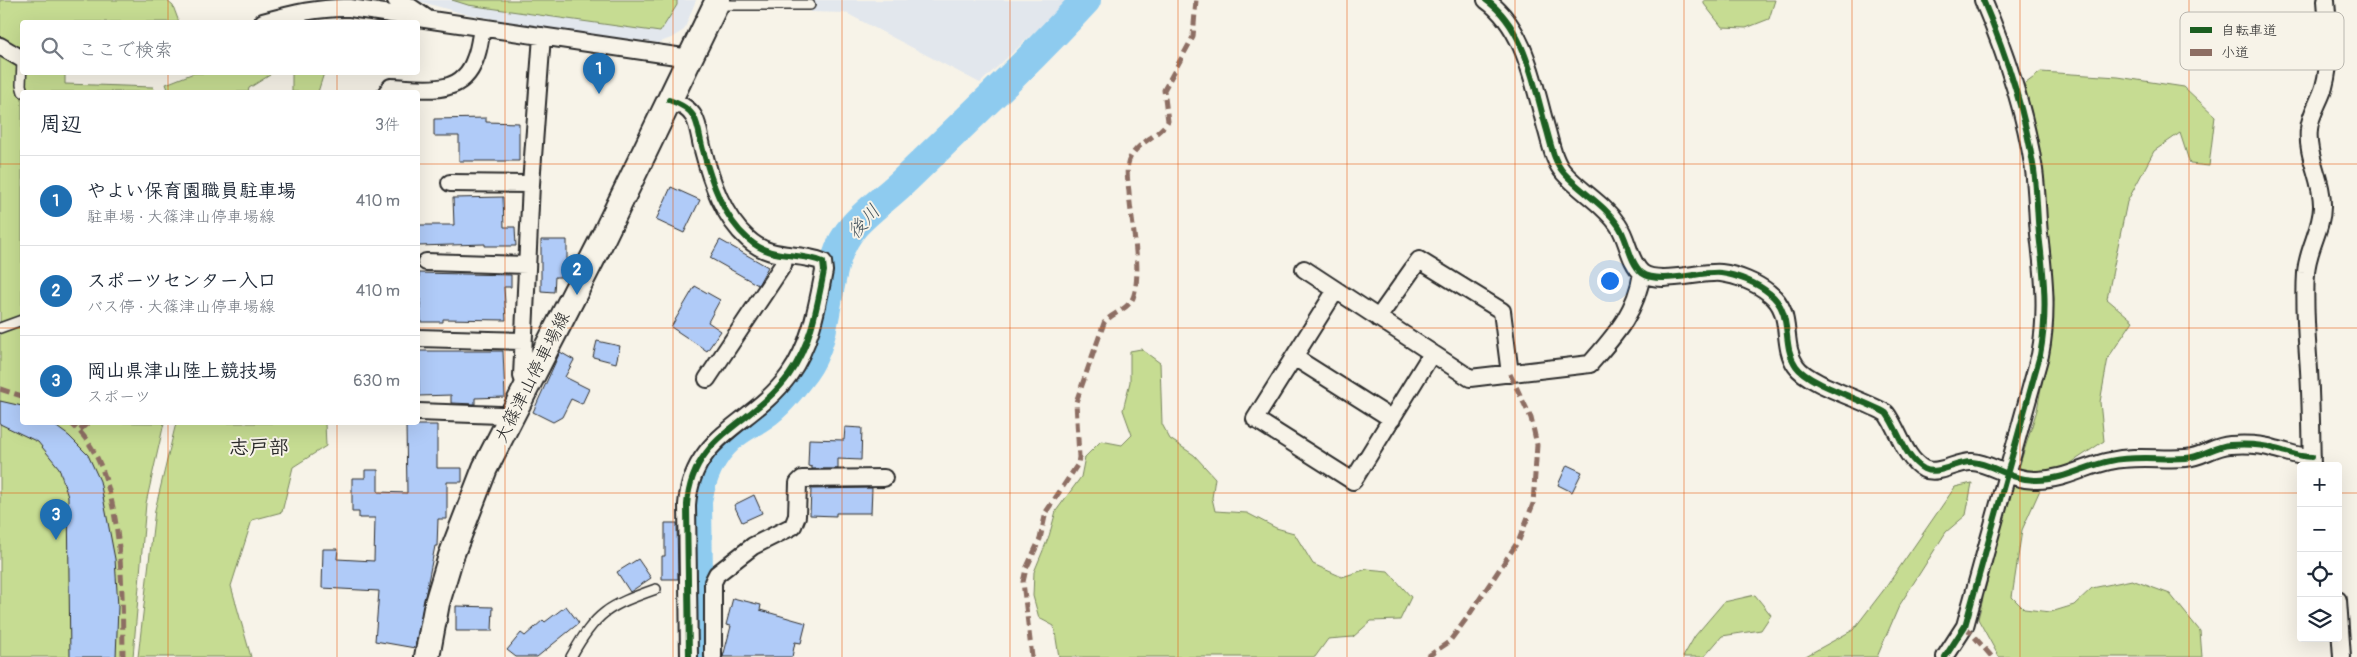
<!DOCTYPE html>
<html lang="ja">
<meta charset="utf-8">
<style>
body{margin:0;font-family:Pangolin,"Klee One",sans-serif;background:#f2f2f3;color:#1f2937}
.controls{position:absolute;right:15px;bottom:15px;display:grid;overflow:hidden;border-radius:5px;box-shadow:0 5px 20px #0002}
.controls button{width:45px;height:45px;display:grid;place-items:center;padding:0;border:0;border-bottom:1px solid #e0e1e3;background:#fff;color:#1f2937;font:25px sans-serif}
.you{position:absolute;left:1609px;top:280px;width:18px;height:18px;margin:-12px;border:4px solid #fff;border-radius:50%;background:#1a73e8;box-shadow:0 0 0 8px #1a73e833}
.badge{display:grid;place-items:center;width:32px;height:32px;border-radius:50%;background:#1f6fb2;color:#fff;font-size:16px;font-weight:700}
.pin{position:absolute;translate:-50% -41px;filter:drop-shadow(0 1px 2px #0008)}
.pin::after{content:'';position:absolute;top:26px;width:18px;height:15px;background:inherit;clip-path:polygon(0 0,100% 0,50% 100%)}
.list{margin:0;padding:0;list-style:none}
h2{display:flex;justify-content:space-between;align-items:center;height:65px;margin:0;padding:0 20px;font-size:21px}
h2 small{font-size:16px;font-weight:400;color:#747a83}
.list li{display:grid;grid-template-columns:32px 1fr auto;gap:15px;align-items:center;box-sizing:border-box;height:90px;padding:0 20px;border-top:1px solid #e0e1e3}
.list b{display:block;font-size:19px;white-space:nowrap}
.list p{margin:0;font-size:16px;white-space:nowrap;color:#747a83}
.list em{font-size:16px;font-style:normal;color:#747a83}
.icon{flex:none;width:28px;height:28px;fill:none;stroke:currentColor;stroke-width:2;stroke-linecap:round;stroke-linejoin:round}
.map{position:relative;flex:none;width:2357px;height:657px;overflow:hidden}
.search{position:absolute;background:#fff;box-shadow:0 5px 20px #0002;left:20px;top:20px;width:400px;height:55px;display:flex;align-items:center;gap:12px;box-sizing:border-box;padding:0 18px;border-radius:5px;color:#747a83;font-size:19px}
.panel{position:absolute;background:#fff;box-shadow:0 5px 20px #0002;left:20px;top:90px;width:400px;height:335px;border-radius:5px}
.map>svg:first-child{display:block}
</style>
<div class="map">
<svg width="2357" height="657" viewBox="0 0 2357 657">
<rect width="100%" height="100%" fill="#f7f3e8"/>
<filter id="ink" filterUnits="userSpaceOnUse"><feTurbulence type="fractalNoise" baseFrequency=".02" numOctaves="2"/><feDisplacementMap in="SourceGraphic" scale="10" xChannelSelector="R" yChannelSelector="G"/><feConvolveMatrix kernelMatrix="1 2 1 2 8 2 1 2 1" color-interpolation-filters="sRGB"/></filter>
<g filter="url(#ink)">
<path fill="#e2e7ed" d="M415,0h281l-12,30 -13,8 -13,5 -119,-16 -78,-14z
M811,0h258l-89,83 -134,-70 -36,-1z"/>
<path fill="#c6dc92" stroke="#78845e" d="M0,0h166l7,6 6,16h-157v50l43,1v11l88,3 2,5h-133v330l142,1 -18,80 -13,154h-133z
M452,0h225v5l-17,27 -192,-27z
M1704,0h71l-6,19 -23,9 -24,-1 -18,-23z
M2041,72l77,5 66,10 31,29 -6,50 -19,-2 -10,-31 -26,18 -27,51 -20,97 26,22 -25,37 -8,44 4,39 -60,40 -22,49 -10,67 12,12 27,3 23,-7 18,-17 40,-8 38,14 30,37 2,26h-203l-21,-38 24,-98 35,-111 11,-60 6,-51 -11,-89 -21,-124z
M269,73l1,2 -21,13 -1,4h-79l-3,-8 28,-11z
M292,73h32l-6,19h-26z
M1141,349l19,14 2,61 8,15 24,16 21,23 -3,20 3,13 32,2 29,15 18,5 19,31 29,13 25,-8 21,2 23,26 -11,23 -29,1 -18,16 -25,2 -13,18h-256l-5,-31 -15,-8 -6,-22 1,-24 15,-36 7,-25 25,-34 4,-20 16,-16 21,4 10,-10 -9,-25 7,-28v-31z
M176,423h149l1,23 -33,21 -11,45 -30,8 -21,66 20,71h-113l17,-147z
M1972,483l-6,32 -20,17 -47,74 -22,51h-73l49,-27 33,-43 69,-100z
M1755,595l16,20 -10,15 -39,6 -18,21h-21l12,-21 29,-34z"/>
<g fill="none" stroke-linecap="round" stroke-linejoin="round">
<path stroke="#8ecbef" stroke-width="30" d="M699,657l-2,-157c5,-23 13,-45 32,-62 13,-12 30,-18 43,-30 13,-11 22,-24 32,-37 31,-42 16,-107 50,-145 15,-17 36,-31 53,-48 60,-58 122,-116 179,-178"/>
</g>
<path fill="#b0cbf8" stroke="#2b2b2b" d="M486,118v4l33,1v38h-60v-25h-25v-17z
M671,187l29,13 -16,33 -28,-13z
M503,197l1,30h11l1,19h-31v-2l-67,2v-21h36l-1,-27z
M541,240h26v37h-12l-1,15 -13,-1z
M720,240l48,27 -10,18 -48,-27z
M419,273l92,2v12h-7l2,33 -63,-1v3h-22z
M695,286l25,14 -12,22 13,9 -14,20 -36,-24z
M597,341l23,5 -4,17 -23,-6z
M418,351h85l2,46 -30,1v6l-24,-1v-8l-32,1z
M560,352l14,8 -9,17 24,12 -7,15 -11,-5 -9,18 -9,5 -20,-10z
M0,401l22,5v16h28l19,14 19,19 12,26 15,78 3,48 -2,50h-46l-2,-160 -9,-29 -21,-26 -38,-18z
M406,425h31v43h25v14h-15v37h-9l-1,27h-2l-20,102 -40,-7 4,-50 -57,-3 1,-39h15l-1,10 37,2 1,-43h-16v-6h-7v-34h13v-8h13v22l29,1z
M845,427l17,1 -1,32 -23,-1v10h-26v-2l-4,-1 1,-27 35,1z
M1567,465l15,7 -10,20 -14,-7z
M872,488l-1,25h-35v3l-26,-1 1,-26z
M754,495l8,18 -20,9 -8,-17z
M665,523h12l1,56h-16v-23h3z
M638,559l13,19 -21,14 -13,-20z
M733,598l28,7 -1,5 46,13 -5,20 -6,-1 -3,15h-69l8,-31 -5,-1z
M456,606l37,1 -1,24h-36z
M566,606l13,17 -42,34h-21l-9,-7 14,-17 4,3 18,-16 2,2z"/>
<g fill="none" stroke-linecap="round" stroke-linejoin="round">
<g stroke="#2b2b2b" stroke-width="12">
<path id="lane" d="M718,5h92
M22,61l-1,24 2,7
M0,328l22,-8
M571,657c25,-45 37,-51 85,-68"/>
</g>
<g stroke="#2b2b2b" stroke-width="20">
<path id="street" d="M396,0l13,6 19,13
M1486,0c40,28 48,87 61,131 4,14 7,31 17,42 17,19 40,31 54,52 10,14 11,37 24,48 16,12 59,-2 79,0 16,2 36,10 48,20 26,20 11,50 27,73 12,18 68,34 90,47 13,17 18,45 38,56 14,7 33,-8 48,-7 20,1 39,19 65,18 27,0 48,-14 73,-19 26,-6 51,-1 76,-3 16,-1 28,-12 44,-13 15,-1 31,-1 45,4 13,3 23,8 37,8
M263,22c29,-8 56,-15 87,-14l340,50
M0,46l22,13
M387,92l4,-5c32,1 71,11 84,-28 4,-9 5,-20 7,-31
M669,100c9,3 20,8 25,17 5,9 6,23 9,33 8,31 20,67 45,89 24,22 48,12 75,23l1,9c-7,36 -13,73 -35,104 -36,50 -97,59 -102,130l2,152
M450,183l81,1
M426,262l101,3
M1304,269l166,109 120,-14c25,-29 46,-51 52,-91
M1336,290l-81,129 98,62 79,-128
M1378,318l41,-58 83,51 8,63
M418,338l105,3
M1294,357l98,62
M707,379l76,-114 2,-10
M526,387l-4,-11 9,-192 11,-148
M418,412l82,3 10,4
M2312,466c-1,-37 -1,-74 -4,-110 -2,-28 -4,-55 -2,-83 1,-23 16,-44 16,-66 1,-27 -16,-50 -13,-78 1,-15 11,-28 15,-42 8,-29 4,-58 2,-87
M2338,600l4,57
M713,657v-75l4,-8 36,-28 40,-20 4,-10 1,-33 4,-4 82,-1
M1945,657l20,-31 75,-271c8,-41 4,-79 -1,-121 -2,-21 -2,-43 -5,-64 -9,-59 -28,-116 -51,-170"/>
</g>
<g stroke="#2b2b2b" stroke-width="28">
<path id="secondary" d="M427,657l10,-54 14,-47 34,-88 115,-224 118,-244"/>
</g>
<use href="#lane" stroke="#f7f3e8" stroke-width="9"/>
<use href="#street" stroke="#f7f3e8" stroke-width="16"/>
<use href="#secondary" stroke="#f7f3e8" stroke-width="24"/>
<path stroke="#8d6e63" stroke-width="5" stroke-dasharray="10 5" stroke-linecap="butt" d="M0,389l22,7
M69,422c57,42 53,171 54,235
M80,430l9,-8
M1965,626l27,31
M1032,657l-9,-75 3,-13 14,-30 6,-27 32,-48 1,-7 -3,-55 28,-79c8,-11 26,-13 30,-28 8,-29 -3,-72 -5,-103 -1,-10 -4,-25 1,-34 8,-16 29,-22 38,-37l-4,-31 29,-53 3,-37
M1427,657l22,-15 18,-24 52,-78 14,-36 4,-59 -6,-27 -21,-44"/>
<g stroke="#f7f3e8" stroke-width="9">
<path id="cycleway" d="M1486,0c40,28 48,87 61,131 4,14 7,31 17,42 17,19 40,31 54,52 10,14 11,37 24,48 16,12 59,-2 79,0 16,2 36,10 48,20 26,20 11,50 27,73 12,18 68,34 90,47 13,17 18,45 38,56 14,7 33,-8 48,-7 20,1 39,19 65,18 27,0 48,-14 73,-19 26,-6 51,-1 76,-3 16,-1 28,-12 44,-13 15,-1 31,-1 45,4 13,3 23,8 37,8
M669,100c9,3 20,8 25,17 5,9 6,23 9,33 8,31 20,67 45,89 24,22 48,12 75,23l1,9c-7,36 -13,73 -35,104 -36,50 -97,59 -102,130l2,152
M1945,657l20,-31 75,-271c8,-41 4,-79 -1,-121 -2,-21 -2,-43 -5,-64 -9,-59 -28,-116 -51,-170"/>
</g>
<use href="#cycleway" stroke="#1b5e20" stroke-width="6"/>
</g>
</g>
<path fill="none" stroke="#e8590c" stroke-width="1" stroke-opacity="0.55" d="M168,0v22M337,0v22M505,0v657M673,0v657M842,0v657M1010,0v657M1178,0v657M1347,0v657M1515,0v657M1684,0v657M1852,0v657M2020,0v657M2189,0v657M168,72v20M337,72v20M0,164h22M418,164h1939M0,328h22M418,328h1939M168,422v235M337,422v235M0,493h2301M2338,493h19"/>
<g text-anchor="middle" stroke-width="4" stroke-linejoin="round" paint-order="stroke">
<g font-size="18" fill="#2b2b2b" stroke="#f7f3e8">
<text transform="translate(532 377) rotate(-63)" y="6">大篠津山停車場線</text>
</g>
<g font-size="19" font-style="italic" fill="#44535c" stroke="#f7f3e8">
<text transform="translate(863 221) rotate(-48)" y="7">後川</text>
</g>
<g font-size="20" font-weight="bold" fill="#2b2b2b" stroke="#f7f3e8">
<text x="259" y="454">志戸部</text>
</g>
</g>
<rect x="2180" y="12" width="164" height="58" rx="8" fill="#f7f3e8" stroke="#bab7af" stroke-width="1"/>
<rect x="2190" y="27" width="22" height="6" fill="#1b5e20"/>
<rect x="2190" y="49" width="22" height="7" fill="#8d6e63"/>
<g font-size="14" fill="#2b2b2b">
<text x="2221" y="35">自転車道</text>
<text x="2221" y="57">小道</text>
</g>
</svg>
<div class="controls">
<button>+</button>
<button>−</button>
<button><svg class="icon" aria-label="locate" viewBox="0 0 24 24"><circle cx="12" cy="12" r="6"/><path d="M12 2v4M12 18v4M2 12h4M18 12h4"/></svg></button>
<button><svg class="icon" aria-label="layers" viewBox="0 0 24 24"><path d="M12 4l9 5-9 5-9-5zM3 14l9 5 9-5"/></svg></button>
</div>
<div class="you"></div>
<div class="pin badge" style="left:599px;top:94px">1</div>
<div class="pin badge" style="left:577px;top:295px">2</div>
<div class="pin badge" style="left:56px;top:540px">3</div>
<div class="search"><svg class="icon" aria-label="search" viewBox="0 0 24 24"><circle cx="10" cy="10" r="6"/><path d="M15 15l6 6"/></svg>ここで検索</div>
<section class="panel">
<h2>周辺<small>3件</small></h2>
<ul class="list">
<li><span class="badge">1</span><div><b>やよい保育園職員駐車場</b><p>駐車場 · 大篠津山停車場線</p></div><em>410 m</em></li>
<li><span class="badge">2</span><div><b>スポーツセンター入口</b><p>バス停 · 大篠津山停車場線</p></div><em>410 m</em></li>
<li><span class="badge">3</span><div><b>岡山県津山陸上競技場</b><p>スポーツ</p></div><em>630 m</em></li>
</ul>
</section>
</div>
